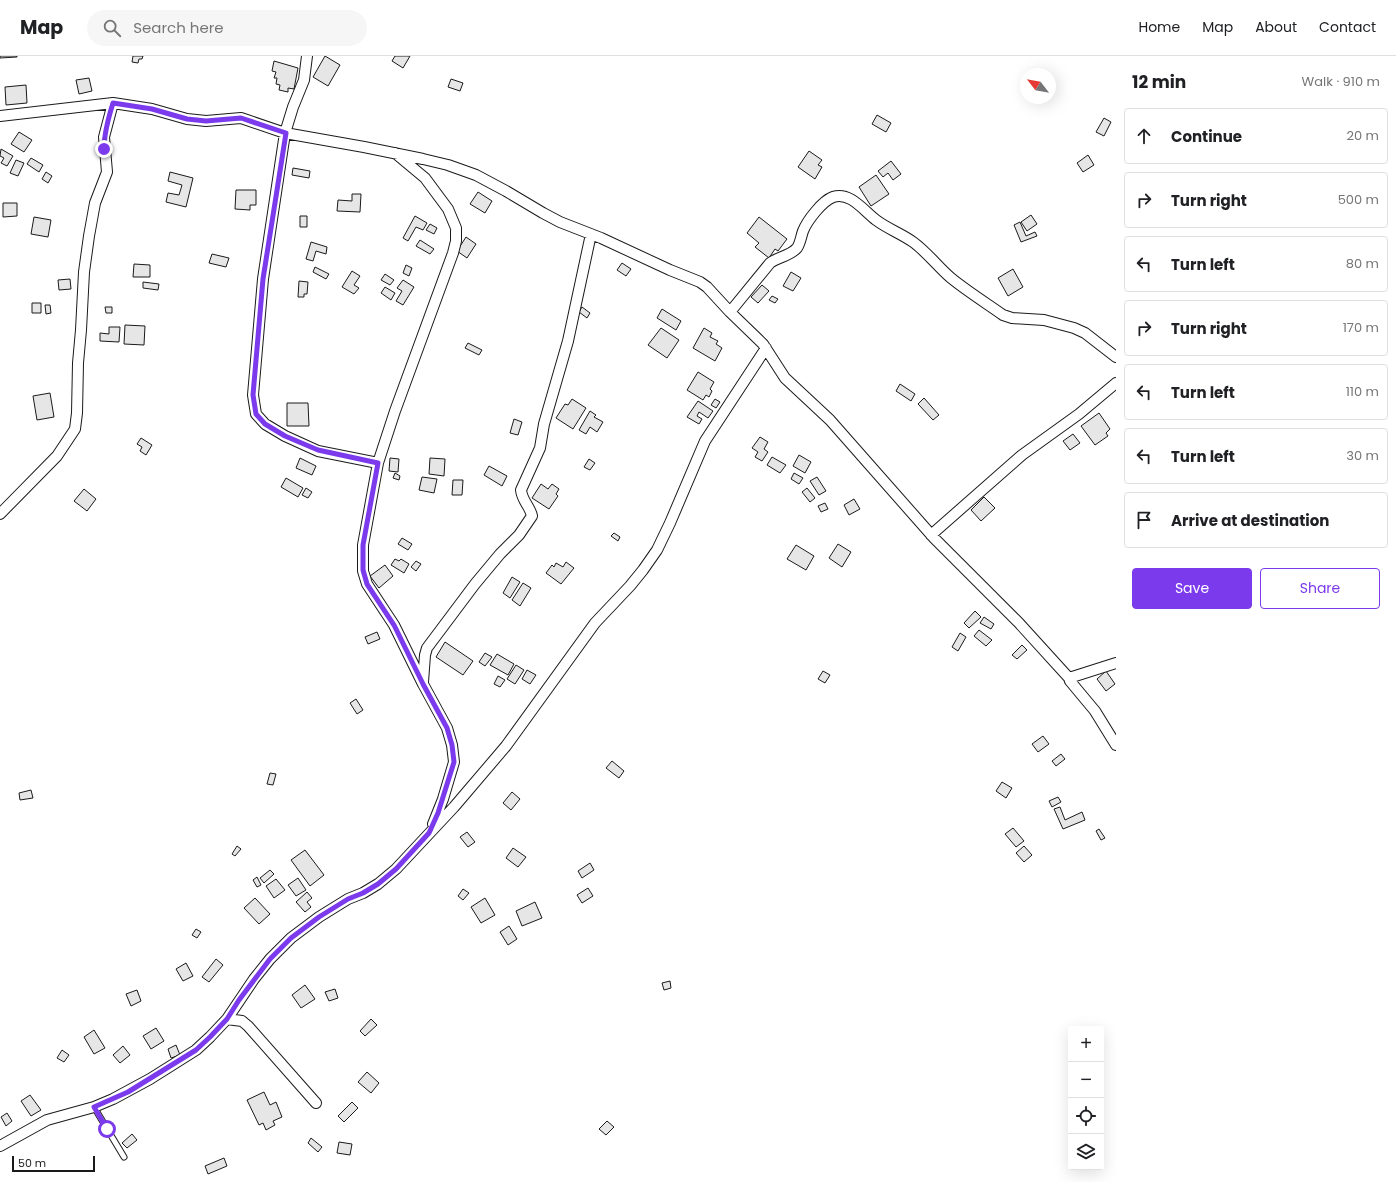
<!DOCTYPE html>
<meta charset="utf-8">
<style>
body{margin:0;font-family:Poppins,sans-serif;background:#f6f6f6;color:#202124}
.controls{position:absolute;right:12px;bottom:12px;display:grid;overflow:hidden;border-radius:4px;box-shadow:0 4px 16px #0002}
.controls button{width:36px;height:36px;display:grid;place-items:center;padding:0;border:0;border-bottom:1px solid #e0e0e0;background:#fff;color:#202124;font:20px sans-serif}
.compass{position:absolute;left:1020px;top:12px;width:36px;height:36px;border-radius:50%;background:#fff;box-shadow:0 4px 16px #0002;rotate:301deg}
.scale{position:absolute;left:12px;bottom:10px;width:83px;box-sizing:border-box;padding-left:4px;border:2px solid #1a1a1a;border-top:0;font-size:11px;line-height:14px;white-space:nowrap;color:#1a1a1a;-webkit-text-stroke:3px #fff;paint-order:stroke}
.stop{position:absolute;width:12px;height:12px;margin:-9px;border:3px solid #7c3aed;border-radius:50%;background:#fff}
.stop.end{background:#7c3aed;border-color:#fff;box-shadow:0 1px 4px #0008}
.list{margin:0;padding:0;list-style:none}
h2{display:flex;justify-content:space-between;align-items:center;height:52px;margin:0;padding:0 16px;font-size:17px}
h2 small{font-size:13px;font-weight:400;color:#757577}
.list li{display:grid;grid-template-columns:26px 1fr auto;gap:12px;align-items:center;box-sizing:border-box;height:56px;margin:0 8px 8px;padding:0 8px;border:1px solid #e0e0e0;border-radius:4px}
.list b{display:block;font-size:15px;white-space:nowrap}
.list em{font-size:13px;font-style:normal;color:#757577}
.actions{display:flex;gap:8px;padding:12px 16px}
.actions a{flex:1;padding:9px 0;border:1px solid #7c3aed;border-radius:4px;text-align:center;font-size:14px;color:#7c3aed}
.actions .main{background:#7c3aed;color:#fff}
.icon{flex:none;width:22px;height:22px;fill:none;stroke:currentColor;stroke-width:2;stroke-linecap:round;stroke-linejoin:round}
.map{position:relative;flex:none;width:1116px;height:1126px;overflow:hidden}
header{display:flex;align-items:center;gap:24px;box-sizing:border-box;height:56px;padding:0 20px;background:#fff;border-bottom:1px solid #e0e0e0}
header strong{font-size:19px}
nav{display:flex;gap:22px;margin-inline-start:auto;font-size:14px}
.search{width:280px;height:36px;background:#f6f6f6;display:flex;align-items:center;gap:10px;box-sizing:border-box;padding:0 14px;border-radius:22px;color:#757577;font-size:15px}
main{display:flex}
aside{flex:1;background:#fff}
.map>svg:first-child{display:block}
</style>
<header>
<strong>Map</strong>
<div class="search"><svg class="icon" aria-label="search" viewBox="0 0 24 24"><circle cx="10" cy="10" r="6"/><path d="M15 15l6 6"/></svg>Search here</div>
<nav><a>Home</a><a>Map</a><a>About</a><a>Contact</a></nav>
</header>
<main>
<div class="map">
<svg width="1116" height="1126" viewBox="0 0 1116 1126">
<rect width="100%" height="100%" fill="#fff"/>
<path fill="#e6e6e6" stroke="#1a1a1a" d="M0,0h17v1l-17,1z
M133,0h10l-1,3h-3l-1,4 -6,-1z
M325,0l15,9 -12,21 -15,-9z
M395,0h15l-7,12 -11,-7z
M274,5l24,7 -4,21 -6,-1v4l-9,-2 1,-5 -4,-1 1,-6h-3l2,-6 -4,-1z
M89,22l3,13 -13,3 -3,-14z
M451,23l12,4 -3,8 -12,-4z
M26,29l1,18 -21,2 -1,-18z
M877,59l14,8 -5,9 -14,-8z
M1104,62l7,4 -7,14 -8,-4z
M19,76l13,8 -8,12 -13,-8z
M1,93l12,7 -6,10 -6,-3 3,-5 -4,-2z
M809,95l13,9 -4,5 4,2 -7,12 -17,-12z
M1088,99l6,10 -11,7 -6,-9z
M31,102l12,7 -4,7 -12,-8z
M16,104l8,3 -6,13 -8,-3z
M891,105l10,13 -8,6 -5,-7 -5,4 -5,-6z
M293,112l17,3 -1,7 -17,-3z
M46,116l6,4 -4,7 -6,-4z
M170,116l23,6 -7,29 -20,-5 2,-9 11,2 3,-10 -14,-4z
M876,119l13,19 -18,12 -12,-19z
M236,134h20v15h-6v5l-15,-1z
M478,136l14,9 -7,12 -15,-9z
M352,138h9l-1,18 -23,-1 1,-11 14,1z
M3,147h14v13l-14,1z
M1031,159l6,9 -10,7 -6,-9z
M300,160h7v11h-7z
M415,160l12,7 -4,7 -7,-3 -8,14 -5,-3z
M34,161l17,3 -3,17 -17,-3z
M759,161l28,22 -9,12 -3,-2 -6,9 -14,-11 4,-4 -12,-10z
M1020,166l6,14 9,-4 2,4 -16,6 -7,-17z
M430,168l7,4 -3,6 -8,-4z
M466,181l10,7 -9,14 -10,-7z
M420,184l14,9 -4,5 -14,-8z
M311,186l16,5 -1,7 -10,-3 -3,10 -7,-2z
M212,198l17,4 -3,9 -17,-4z
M622,207l9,6 -5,7 -9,-6z
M134,208l16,1v12h-17z
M406,209l6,3 -3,8 -6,-3z
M315,211l14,7 -3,5 -13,-7z
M1013,213l10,18 -15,9 -10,-18z
M352,215l8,5 -6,9 5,3 -5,6 -12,-7z
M791,216l10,6 -8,13 -10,-5z
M385,218l9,6 -4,5 -9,-5z
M70,223l1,10 -12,1 -1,-10z
M403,224l11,7 -11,18 -7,-4 6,-10 -5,-3z
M299,225l9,1 -1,12h-3v3h-6z
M143,226l16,2 -1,6 -15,-2z
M762,229l7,6 -11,12 -7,-6z
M385,231l10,6 -4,7 -10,-7z
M772,240l6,3 -3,4 -6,-3z
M32,247h9v10h-9z
M45,249h5l1,8 -5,1z
M105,251h7v6h-6z
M582,251l8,6 -3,5 -8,-6z
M662,253l19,12 -5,9 -19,-12z
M125,269l20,1 -1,19 -20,-1z
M109,271h11l-1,15 -19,-1v-8l9,1z
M661,272l18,12 -12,18 -19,-13z
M704,272l8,5 -2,4 8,4 -2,3 6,4 -7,13 -22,-13z
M468,287l14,7 -3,5 -14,-7z
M698,316l16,10 -4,7 2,2 -3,6 -3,-2 -3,5 -16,-10z
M900,328l15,10 -4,7 -15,-10z
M50,337l4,24 -17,3 -4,-24z
M924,342l15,17 -6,5 -15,-16z
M572,343l14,9 -13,21 -17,-11 9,-14 3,1z
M715,343l5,3 -4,6 -5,-3z
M698,345l15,10 -5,7 -9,-6 -2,4 5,3 -3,5 -12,-7z
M287,347h21l1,23h-22z
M590,355l6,4 -2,2 9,5 -6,10 -7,-5 -4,7 -7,-4z
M1099,357l11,16 -4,4 2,3 -13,9 -14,-19z
M514,363l8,3 -4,13 -8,-2z
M1073,378l7,9 -10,7 -7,-9z
M760,381l8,5 -4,7 4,3 -6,9 -7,-4 3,-5 -6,-4z
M141,382l11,7 -6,10 -6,-4 2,-4 -5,-3z
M799,399l12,7 -6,11 -12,-7z
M772,401l14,8 -6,8 -13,-8z
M300,402l16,8 -4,9 -16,-7z
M390,402l9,1 -1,13 -9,-1z
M430,402l15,1 -1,17 -15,-2z
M589,403l6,4 -5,7 -6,-3z
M489,410l18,10 -5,10 -18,-11z
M395,417l5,3 -1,4 -6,-2z
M794,417l9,5 -4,6 -8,-5z
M422,421l15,2 -3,14 -15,-3z
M817,421l9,14 -7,4 -9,-14z
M286,422l17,10 -5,9 -17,-10z
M453,424h10l-1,15h-10z
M541,428l7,5 4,-5 7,5 -3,5 2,2 -9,13 -17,-11z
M306,432l6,4 -4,6 -6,-3z
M807,432l8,10 -5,4 -8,-10z
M84,433l12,10 -9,12 -13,-10z
M984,441l11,11 -14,13 -10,-11z
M854,443l6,10 -11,6 -5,-10z
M825,447l3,6 -7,3 -3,-6z
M614,477l6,4 -2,4 -7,-5z
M402,482l10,6 -4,6 -10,-6z
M838,488l13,8 -9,15 -13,-9z
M796,489l18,11 -8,14 -19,-11z
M395,503l4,2 2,-2 8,5 -5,9 -13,-8z
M416,505l5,3 -5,7 -5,-4z
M566,506l8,6 -13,16 -15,-11 6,-8 2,2 2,-4 7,4z
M385,509l8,11 -14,12 -9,-12z
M512,521l8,5 -10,16 -7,-5z
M523,527l8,5 -11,18 -8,-6z
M975,555l6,6 -12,11 -5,-5z
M984,561l10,7 -3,5 -11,-6z
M979,574l13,10 -6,6 -12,-10z
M377,576l3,7 -12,5 -3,-7z
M960,577l6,4 -8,14 -6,-4z
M445,586l28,19 -10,14 -27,-18z
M1022,589l5,5 -10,9 -5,-4z
M485,597l7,4 -7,9 -6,-4z
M497,598l17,10 -6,11 -18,-10z
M516,609l8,5 -9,14 -8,-5z
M527,614l9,5 -6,9 -8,-5z
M823,615l7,4 -5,8 -7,-4z
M1106,615l9,13 -9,7 -9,-12z
M498,620l7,4 -5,7 -6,-3z
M356,643l7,11 -6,4 -7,-11z
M1043,680l6,8 -11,8 -6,-8z
M1061,698l4,5 -9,7 -4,-5z
M612,705l12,10 -5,7 -13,-10z
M270,717l6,1 -3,11 -6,-1z
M1002,726l10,6 -6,10 -10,-7z
M31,734l2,8 -13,2 -1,-7z
M512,736l8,7 -9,11 -8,-7z
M1058,741l3,5 -9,5 -3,-6z
M1060,751l5,13 17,-8 3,8 -22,9 -9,-20z
M1013,772l11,13 -8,6 -11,-13z
M1099,773l6,9 -4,2 -5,-9z
M467,776l8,10 -7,5 -8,-10z
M237,790l4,3 -6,7 -3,-2z
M1024,790l8,9 -8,7 -8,-9z
M513,792l13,9 -8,10 -12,-9z
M305,794l19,25 -14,11 -19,-26z
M590,807l4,7 -12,8 -4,-7z
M270,814l4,4 -10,9 -4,-5z
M257,821l4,8 -4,2 -4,-7z
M298,822l8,12 -10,6 -8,-11z
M276,823l9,11 -11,8 -8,-12z
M588,832l5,8 -11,7 -5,-8z
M463,833l6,4 -6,7 -5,-4z
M307,836l5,6 -5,4 4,5 -6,5 -9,-10z
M255,842l15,16 -11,10 -15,-16z
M485,842l10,17 -14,8 -10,-16z
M535,846l7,16 -20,8 -6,-15z
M509,870l8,13 -9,6 -8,-13z
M196,873l5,3 -4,6 -5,-3z
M216,903l7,6 -14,17 -7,-5z
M186,907l7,13 -10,5 -7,-12z
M670,925l1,7 -7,2 -2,-7z
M305,929l10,14 -14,9 -9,-13z
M335,933l3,9 -9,3 -4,-9z
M137,934l4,11 -10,5 -5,-12z
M371,963l6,6 -12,11 -5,-5z
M156,972l8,13 -13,8 -8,-13z
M94,974l11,18 -11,6 -10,-17z
M176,989l4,10 -9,3 -3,-9z
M123,990l7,9 -10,8 -7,-8z
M62,994l7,5 -5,7 -7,-4z
M367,1016l12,11 -8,10 -13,-11z
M264,1036l6,13 6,-3 6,15 -9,4 2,4 -9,5 -3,-7 -4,2 -12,-25z
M30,1039l11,15 -10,6 -10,-15z
M352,1046l6,6 -14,14 -6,-6z
M7,1057l5,8 -6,5 -5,-9z
M607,1065l7,6 -8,8 -7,-6z
M132,1078l5,6 -10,8 -5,-5z
M311,1082l11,9 -4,5 -10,-9z
M339,1086l13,2 -2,11 -13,-2z
M224,1102l3,8 -19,8 -3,-8z"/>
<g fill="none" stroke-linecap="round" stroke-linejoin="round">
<g stroke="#1a1a1a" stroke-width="7">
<path id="service" d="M94,1051l30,50"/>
</g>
<g stroke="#1a1a1a" stroke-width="12">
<path id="minor" d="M307,0l-3,24 -11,27 -8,26 -22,146 -10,116 3,19 9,10 20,12 33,15 60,12
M0,60l113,-13 39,6 35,10 19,2 35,-3 44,15 79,14 59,12 25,6 28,10 30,16 37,22 17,9 41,16 69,32 30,12 7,5 23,25 33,32 22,34 45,42 104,118 85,85 50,55 1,3 25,30 21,34
M395,97l30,25 23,31 8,19v13l-3,12 -58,158 -17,52 -15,82v26l4,13 27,41 29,59 24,44 5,17 2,17 -11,37 -10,25
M730,256l40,-49c8,-6 20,-7 27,-15 3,-4 4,-11 6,-17 4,-10 19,-30 30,-34 17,-6 31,14 43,23 12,9 26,14 37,22 14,10 25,25 38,36 16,13 35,25 52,37l9,3 32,2 30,8 11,5 31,24
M0,458l57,-58 18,-27 2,-16 1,-50 3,-33 3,-58 5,-36 6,-33 12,-31 -3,-35 9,-34
M931,479l91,-80 57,-41 37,-31
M1069,622l47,-15
M423,626l2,-27 2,-7 48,-64 25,-30 19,-19 13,-19c-2,-10 -10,-15 -11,-26l19,-42 4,-24 24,-83 23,-107
M227,963l15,2 6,5 68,77
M0,1090l47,-26 47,-13 19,-8 37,-20 46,-29 14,-13 17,-18 27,-40 16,-20 21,-21 28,-21 29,-18 15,-6 15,-9 18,-15 58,-62 52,-61 89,-123 35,-37 13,-16 14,-20 13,-27 35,-82 61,-93"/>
</g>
<use href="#service" stroke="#fff" stroke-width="5"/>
<use href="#minor" stroke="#fff" stroke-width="10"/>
</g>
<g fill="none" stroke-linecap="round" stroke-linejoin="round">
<path stroke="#7c3aed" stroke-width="5" d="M104,93c0,-16 4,-30 9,-46l39,6 35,10 19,2 35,-3 45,15 -23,146 -10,116 3,19 9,10 20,12 33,14 60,13 -15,82v25l4,14 27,41 29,59 24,44 5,17 2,17 -16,51 -9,20 -33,36 -18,15 -15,9 -15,6 -29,18 -28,21 -21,21 -31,41 -12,19 -17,18 -14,13 -68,42 -34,15 13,22"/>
</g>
</svg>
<div class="controls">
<button>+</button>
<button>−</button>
<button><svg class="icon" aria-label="locate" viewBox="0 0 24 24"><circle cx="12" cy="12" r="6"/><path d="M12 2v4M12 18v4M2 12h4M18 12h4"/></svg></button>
<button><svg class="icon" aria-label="layers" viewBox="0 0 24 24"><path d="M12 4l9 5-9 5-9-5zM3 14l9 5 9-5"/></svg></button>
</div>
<svg class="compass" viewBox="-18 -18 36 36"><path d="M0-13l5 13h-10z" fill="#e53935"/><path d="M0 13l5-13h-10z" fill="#757577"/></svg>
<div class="scale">50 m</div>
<div class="stop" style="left:107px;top:1073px"></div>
<div class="stop end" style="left:104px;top:93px"></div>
</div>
<aside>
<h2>12 min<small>Walk · 910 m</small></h2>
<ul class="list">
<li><svg class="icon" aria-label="ahead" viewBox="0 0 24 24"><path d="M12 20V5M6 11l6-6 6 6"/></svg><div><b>Continue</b></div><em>20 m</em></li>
<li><svg class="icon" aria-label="right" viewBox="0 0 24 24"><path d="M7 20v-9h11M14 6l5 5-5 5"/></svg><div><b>Turn right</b></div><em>500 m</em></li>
<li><svg class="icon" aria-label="left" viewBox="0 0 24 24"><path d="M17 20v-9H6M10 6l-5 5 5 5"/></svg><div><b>Turn left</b></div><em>80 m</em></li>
<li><svg class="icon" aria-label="right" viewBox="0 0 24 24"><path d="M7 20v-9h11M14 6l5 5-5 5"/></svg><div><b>Turn right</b></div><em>170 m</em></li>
<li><svg class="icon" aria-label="left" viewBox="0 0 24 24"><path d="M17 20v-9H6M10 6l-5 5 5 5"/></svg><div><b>Turn left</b></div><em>110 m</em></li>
<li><svg class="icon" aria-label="left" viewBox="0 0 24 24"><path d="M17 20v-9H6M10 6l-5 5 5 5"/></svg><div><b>Turn left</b></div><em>30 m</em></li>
<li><svg class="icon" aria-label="arrive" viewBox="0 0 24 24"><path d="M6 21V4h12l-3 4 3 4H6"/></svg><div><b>Arrive at destination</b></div></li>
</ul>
<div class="actions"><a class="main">Save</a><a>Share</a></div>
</aside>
</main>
